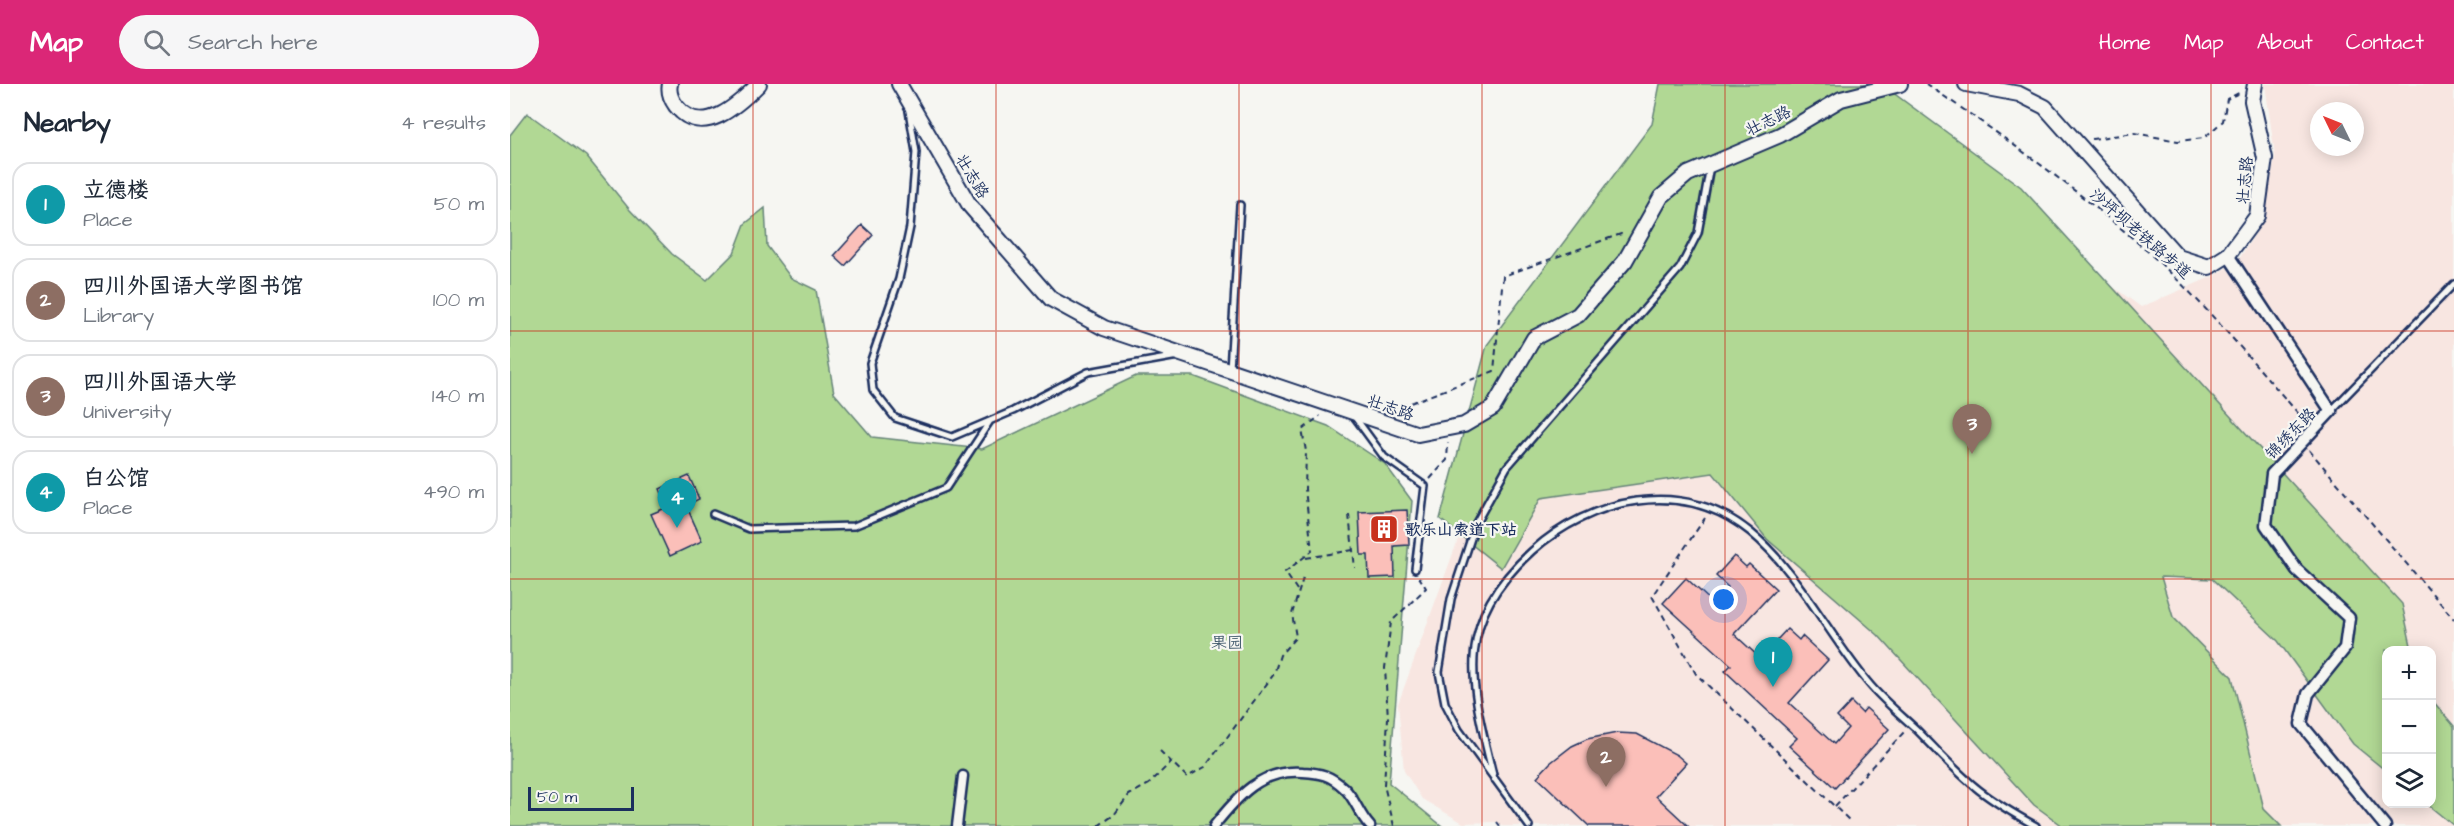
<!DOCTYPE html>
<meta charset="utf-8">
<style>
body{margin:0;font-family:"Architects Daughter","LXGW WenKai TC",sans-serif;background:#f6f6f7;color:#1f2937}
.controls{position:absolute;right:18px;bottom:18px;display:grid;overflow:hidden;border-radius:12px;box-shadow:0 3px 15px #0003}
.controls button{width:54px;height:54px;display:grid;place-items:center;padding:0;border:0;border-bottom:2px solid #e0e1e3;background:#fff;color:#1f2937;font:30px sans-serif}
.compass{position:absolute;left:1800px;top:18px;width:54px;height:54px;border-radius:50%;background:#fff;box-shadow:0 3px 15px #0003;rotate:313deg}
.scale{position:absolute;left:18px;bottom:15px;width:106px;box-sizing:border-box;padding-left:6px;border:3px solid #1b2f5e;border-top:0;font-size:16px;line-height:21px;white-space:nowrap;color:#1b2f5e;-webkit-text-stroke:4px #f6f6f2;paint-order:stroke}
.you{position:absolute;left:1214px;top:516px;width:21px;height:21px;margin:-15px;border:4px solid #fff;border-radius:50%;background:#1a73e8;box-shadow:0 0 0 9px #1a73e833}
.badge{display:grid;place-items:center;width:39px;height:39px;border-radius:50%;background:#db2777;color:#fff;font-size:20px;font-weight:700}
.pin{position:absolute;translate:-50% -50px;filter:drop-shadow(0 2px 3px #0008)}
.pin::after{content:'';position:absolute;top:32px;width:21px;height:18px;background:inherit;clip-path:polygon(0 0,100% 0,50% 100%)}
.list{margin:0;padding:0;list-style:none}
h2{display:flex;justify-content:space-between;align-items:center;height:78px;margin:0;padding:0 24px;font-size:26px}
h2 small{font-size:20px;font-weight:400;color:#747a83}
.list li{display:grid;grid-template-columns:39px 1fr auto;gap:18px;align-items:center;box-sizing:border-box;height:84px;margin:0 12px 12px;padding:0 12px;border:2px solid #e0e1e3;border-radius:18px}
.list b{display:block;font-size:22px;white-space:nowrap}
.list p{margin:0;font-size:20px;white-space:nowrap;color:#747a83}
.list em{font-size:20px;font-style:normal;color:#747a83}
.icon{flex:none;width:33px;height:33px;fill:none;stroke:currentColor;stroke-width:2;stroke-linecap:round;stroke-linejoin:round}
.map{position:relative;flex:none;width:1944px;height:742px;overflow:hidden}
header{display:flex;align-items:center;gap:36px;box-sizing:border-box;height:84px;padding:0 30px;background:#db2777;color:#fff}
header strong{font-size:28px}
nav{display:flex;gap:33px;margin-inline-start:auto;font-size:21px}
.search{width:420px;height:54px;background:#f6f6f7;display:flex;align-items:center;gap:15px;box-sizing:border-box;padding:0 21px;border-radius:33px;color:#747a83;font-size:22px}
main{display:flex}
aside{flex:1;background:#fff}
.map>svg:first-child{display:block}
</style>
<header>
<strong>Map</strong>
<div class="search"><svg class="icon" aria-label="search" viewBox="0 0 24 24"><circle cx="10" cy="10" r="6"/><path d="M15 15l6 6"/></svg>Search here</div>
<nav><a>Home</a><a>Map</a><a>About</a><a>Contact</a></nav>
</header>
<main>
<aside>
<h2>Nearby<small>4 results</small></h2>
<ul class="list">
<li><span class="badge" style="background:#0f9aa8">1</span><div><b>立德楼</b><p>Place</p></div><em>50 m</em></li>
<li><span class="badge" style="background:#8d6e63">2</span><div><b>四川外国语大学图书馆</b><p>Library</p></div><em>100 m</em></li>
<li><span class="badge" style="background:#8d6e63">3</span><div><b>四川外国语大学</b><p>University</p></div><em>140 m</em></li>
<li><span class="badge" style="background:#0f9aa8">4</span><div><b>白公馆</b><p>Place</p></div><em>490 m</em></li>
</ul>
</aside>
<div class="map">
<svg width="1944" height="742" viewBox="0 0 1944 742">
<rect width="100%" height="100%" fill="#f6f6f2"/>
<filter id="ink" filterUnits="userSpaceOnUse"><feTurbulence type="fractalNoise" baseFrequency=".0167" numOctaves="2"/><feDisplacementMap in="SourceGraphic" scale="12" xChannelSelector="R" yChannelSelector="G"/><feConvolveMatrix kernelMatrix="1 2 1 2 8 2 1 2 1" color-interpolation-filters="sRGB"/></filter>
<g filter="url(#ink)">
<path fill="#f8e6e1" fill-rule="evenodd" d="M1755,0h189v742h-952l-5,-4 -34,1 -41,-24 -18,-28 -6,-67 69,-189 421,-392 253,184 75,-32 23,-16 25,-39 11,-64zM1809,27h36v36h-36zM1876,566h46v154h-46z"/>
<path fill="#b1d894" stroke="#668479" stroke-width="1.5" d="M1150,0h221l140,103 381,417 10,46h-26v121l-33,-27 -75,-103 -66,-62 -51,-2 12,40 59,60 32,132 17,17h-218l-29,-21 -156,-170 -111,-96 -54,-66 -172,25 -40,70 -61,-49 47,-174 165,-221z
M17,29l59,43 44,54 42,44 35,26 27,-27 11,-29 20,-16 2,38 24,32 25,12 18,103 38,44 110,12 154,-73h57l135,50 57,38 27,37 -23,282 53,43h-932v-691z
M1922,616l22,26v100l-27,-22h5z"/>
<path fill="#fbbfb9" stroke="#1b2f5e" stroke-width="1.5" d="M352,141l11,10 -28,31 -11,-10z
M179,392l10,23 -13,6 16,36 -32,15 -19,-42 17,-7 -8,-18z
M897,426l2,35 -15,1 1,31 -26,1 -1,-23h-7l-2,-43z
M1224,472l12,11 3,-3 27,25 -42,45 26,24 27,-29 12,11 3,-4 26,24 -39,43 45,41 14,-16 -11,-11 14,-15 11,11 4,-5 23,21 -54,59 -46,-42 8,-8 -72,-67 6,-6 -68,-62 23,-25 27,25 15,-16 -12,-11z
M1107,649l20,1 40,21 9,8 -30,33 32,30h-99l-52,-49 13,-14 22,-17 15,-7z"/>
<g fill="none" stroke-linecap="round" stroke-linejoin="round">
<g stroke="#1b2f5e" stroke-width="10">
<path id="service" d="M399,27l7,41 -6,75 -11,52 -29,84 3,27 22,28 57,19 61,-26 75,-39 90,-16
M720,285l10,-164
M1821,327l123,-127
M844,332l30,41 41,29 -10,83
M203,430l36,15 105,-3 92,-38 44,-67
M984,695c-23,-95 -43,-154 38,-228 29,-26 67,-45 105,-50 128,-17 167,107 234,185 14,16 31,30 46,44 20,20 39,42 62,60 18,14 37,25 57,36
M1019,742l-70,-96 -14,-27 -6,-31 12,-73 25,-76 31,-56 173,-199 18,-35 12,-67"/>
</g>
<g stroke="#1b2f5e" stroke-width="13">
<path id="pedestrian" d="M447,742l6,-50
M704,742c23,-29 48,-58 89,-54 18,1 27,3 41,16 11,10 15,27 26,38"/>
</g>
<g stroke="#1b2f5e" stroke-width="15">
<path id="minor" d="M1718,171l103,156 -59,63 -6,51 31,45 52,48 -4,30 -37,46 -7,30 84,102"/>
</g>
<g stroke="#1b2f5e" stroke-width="18">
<path id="tertiary" d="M160,0c-2,8 1,15 6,22 26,33 62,-1 83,-22
M389,0l71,122 81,93 53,29 314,106 46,-9 29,-17 41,-70 44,-23 47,-54 36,-64 27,-23 92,-39 61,-36 59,-15
M1456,0l53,10 26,13 133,150 31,10 19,-12 29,-39 8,-58 -13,-57 3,-17"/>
</g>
<path stroke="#1b2f5e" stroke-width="2" stroke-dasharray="6 4.5" stroke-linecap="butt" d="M1416,0c70,47 140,97 204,152 65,55 119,122 175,185
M1582,55l42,-6 44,8 26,-3 19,-17 4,-22 14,-7
M860,318l30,5 94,-36 9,-95 118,-42 3,1
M1799,366l145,169
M920,395l17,-19 1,-17
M839,431l6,53
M1195,434l-53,78 44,78 153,146
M796,474l47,-8
M787,506l-12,-18 27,-21 -7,-62 1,-38 -4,-21 18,-14
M650,667l27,26 18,-10 69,-93 6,-19 16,-18 -4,-23 11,-36
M1325,722l70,-75
M987,738l3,4
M588,742l16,-11 15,-20 20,-11 22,-22
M884,742l-10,-41 4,-67 -3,-50 6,-46 35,-34 -7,-11"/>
<use href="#service" stroke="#f6f6f2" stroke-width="5"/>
<use href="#pedestrian" stroke="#f6f6f2" stroke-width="8"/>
<use href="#minor" stroke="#f6f6f2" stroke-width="10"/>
<use href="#tertiary" stroke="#f6f6f2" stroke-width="14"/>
</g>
</g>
<path fill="none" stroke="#c8321e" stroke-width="1.5" stroke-opacity="0.55" d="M243,0v742M486,0v742M729,0v742M972,0v742M1215,0v742M1458,0v742M1701,0v742M0,247h1944M0,495h1944"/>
<defs>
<g id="building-square" transform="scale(1.5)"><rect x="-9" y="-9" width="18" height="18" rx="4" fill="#c8321e" stroke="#f6f6f2"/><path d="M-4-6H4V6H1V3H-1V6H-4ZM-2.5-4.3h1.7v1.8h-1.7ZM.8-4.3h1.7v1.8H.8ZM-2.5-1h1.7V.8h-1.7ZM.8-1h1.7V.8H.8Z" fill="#fff"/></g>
</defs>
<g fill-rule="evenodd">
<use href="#building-square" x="874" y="445"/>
</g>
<g text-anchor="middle" stroke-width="4.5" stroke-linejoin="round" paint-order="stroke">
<g font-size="16" fill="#1b2f5e" stroke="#f6f6f2">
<text transform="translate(1258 36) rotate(-26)" y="6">壮志路</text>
<text transform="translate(463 92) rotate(59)" y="6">壮志路</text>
<text transform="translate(1734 96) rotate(-85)" y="6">壮志路</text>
<text transform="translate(1631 149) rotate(41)" y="6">沙坪坝老铁路步道</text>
<text transform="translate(881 323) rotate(19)" y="6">壮志路</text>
<text transform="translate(1780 349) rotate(-46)" y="6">锦绣东路</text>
</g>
<g font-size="16" font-weight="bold" fill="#1b2f5e" stroke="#f6f6f2" text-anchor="start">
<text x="895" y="451">歌乐山索道下站</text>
</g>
<g font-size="16" fill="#40596c" stroke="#f6f6f2">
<text x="717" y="564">果园</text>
</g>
</g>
</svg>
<div class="controls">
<button>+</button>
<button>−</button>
<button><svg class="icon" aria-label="layers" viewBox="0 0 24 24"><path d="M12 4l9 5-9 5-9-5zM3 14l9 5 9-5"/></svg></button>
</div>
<svg class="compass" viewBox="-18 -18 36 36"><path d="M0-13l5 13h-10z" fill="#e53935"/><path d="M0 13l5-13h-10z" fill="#747a83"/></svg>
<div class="scale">50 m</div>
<div class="you"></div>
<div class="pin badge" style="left:1263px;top:603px;background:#0f9aa8">1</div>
<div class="pin badge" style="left:1096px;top:703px;background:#8d6e63">2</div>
<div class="pin badge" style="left:1462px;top:370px;background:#8d6e63">3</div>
<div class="pin badge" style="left:167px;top:444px;background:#0f9aa8">4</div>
</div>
</main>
